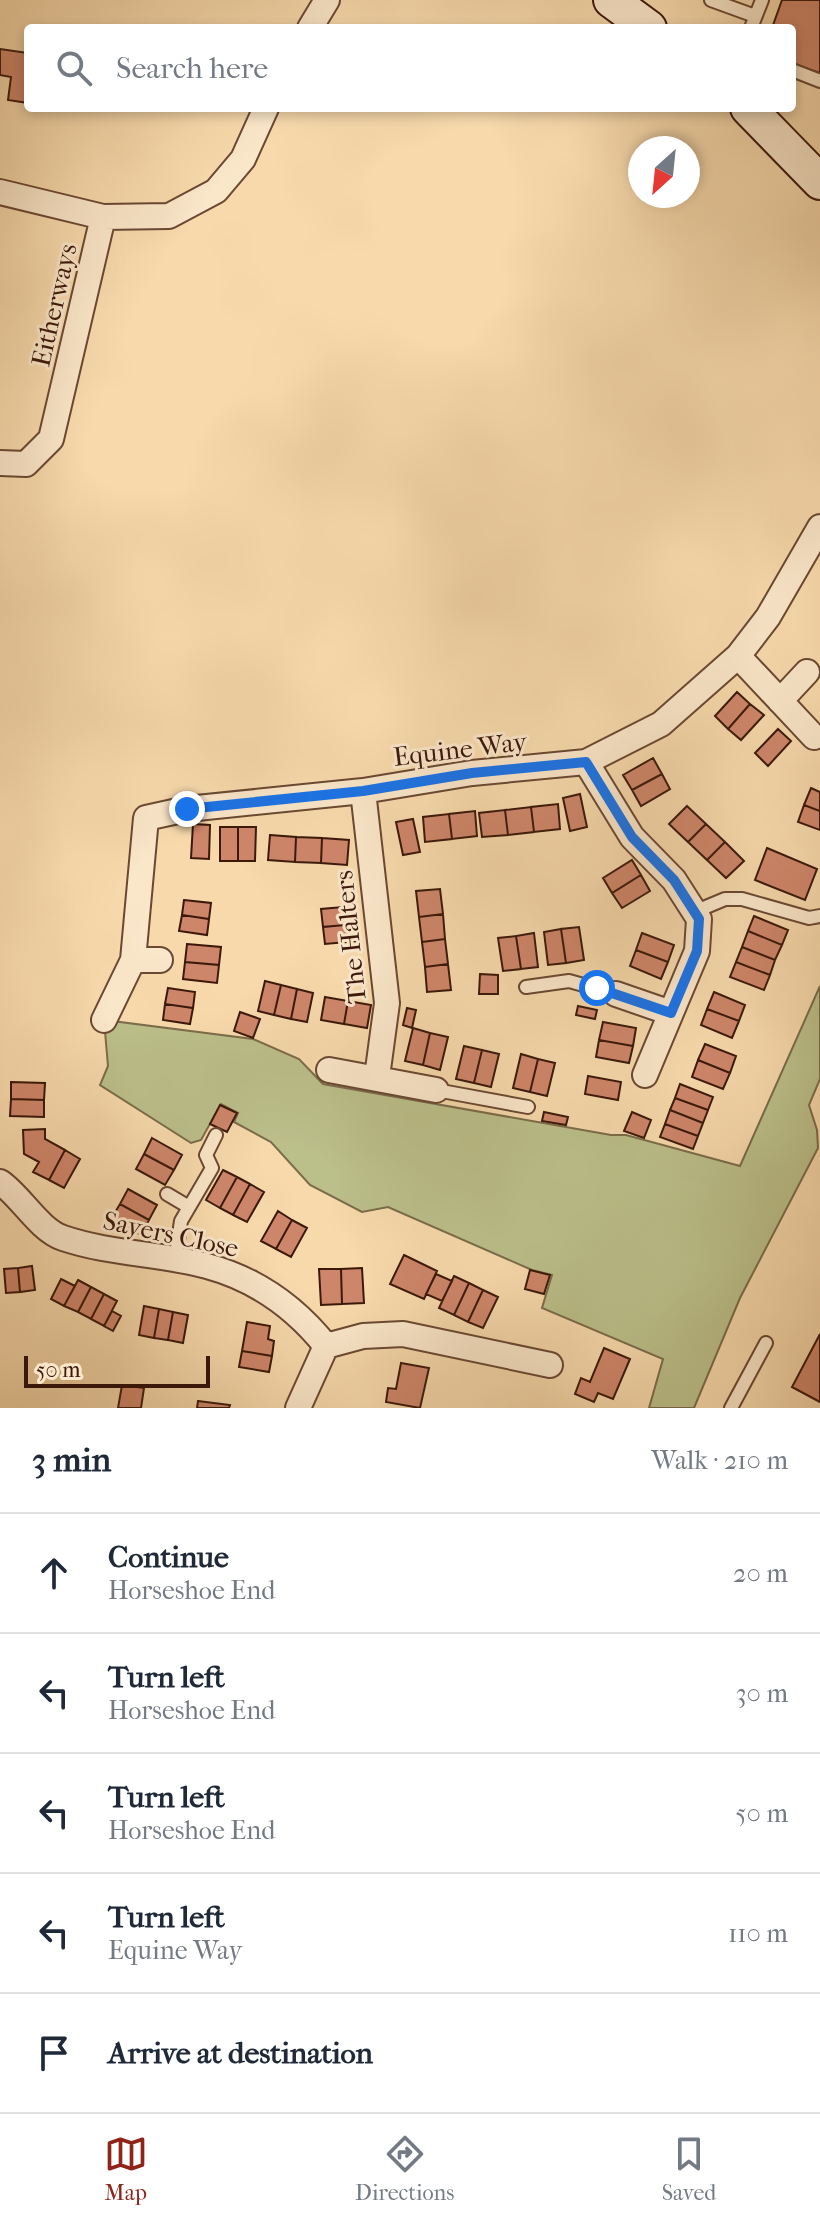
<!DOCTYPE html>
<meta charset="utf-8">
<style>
body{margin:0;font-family:"IM FELL French Canon",serif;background:#f2f2f3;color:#1f2937}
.compass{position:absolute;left:628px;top:136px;width:72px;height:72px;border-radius:50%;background:#fff;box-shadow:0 4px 12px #0003;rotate:207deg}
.scale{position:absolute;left:24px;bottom:20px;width:186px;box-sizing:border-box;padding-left:8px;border:4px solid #3b180a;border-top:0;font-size:22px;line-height:28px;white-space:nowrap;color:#3b180a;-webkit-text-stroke:6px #fae6c9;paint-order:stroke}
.stop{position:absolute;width:24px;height:24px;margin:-18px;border:6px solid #1a73e8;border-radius:50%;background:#fff}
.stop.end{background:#1a73e8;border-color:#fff;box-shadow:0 2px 8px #0008}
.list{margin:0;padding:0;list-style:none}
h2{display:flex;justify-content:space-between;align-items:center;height:104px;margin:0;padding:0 32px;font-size:34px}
h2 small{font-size:26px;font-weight:400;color:#747a83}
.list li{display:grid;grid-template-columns:52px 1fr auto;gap:24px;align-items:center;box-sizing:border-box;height:120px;padding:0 32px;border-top:2px solid #e0e1e3}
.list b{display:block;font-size:30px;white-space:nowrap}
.list p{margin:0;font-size:26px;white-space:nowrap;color:#747a83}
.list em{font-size:26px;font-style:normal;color:#747a83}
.icon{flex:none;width:44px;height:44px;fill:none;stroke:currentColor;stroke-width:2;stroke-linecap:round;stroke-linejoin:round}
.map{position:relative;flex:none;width:820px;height:1408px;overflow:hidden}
.search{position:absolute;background:#fff;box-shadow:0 4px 12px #0003;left:24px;right:24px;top:24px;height:88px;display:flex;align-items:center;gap:20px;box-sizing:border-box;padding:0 28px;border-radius:8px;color:#747a83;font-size:30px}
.sheet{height:704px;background:#fff}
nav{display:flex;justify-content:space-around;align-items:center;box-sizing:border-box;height:112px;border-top:2px solid #e0e1e3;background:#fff;font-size:22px;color:#747a83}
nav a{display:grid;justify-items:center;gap:4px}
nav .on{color:#8f2418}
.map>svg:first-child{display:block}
</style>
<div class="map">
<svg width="820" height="1408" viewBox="0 0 820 1408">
<rect width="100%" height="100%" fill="#f7d9ac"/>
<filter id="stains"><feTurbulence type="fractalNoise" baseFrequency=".0025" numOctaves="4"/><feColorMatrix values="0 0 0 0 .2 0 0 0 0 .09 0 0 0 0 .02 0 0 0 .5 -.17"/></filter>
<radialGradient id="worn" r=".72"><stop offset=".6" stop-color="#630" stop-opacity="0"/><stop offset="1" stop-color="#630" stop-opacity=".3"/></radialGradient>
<path fill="#bbbf8a" stroke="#7b6c4a" stroke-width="2" d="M820,986v93l-11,26 8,25 1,18 -78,150 -46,110h-45l14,-49 -121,-51 10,-33 -20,-5 -144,-63 -26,5 -52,-27 -39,-43 -37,-20 4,-9 -17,-9 -20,36 -10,3 -91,-58 8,-19 -4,-46 149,19 46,20 24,25 288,51h15l114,31z"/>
<path fill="#ce866a" stroke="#3b180a" stroke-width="2" d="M782,0h38v73l-28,-10v-35h-20z
M0,49l28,4v50l-20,-3 3,-23 -11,-2z
M737,692l13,12 -22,25 -13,-13z
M750,704l14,11 -23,25 -13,-11z
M778,729l13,12 -23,25 -13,-13z
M653,758l9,16 -30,16 -9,-15z
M662,774l8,15 -29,17 -9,-16z
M811,788l9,4v19l-16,-6z
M580,794l7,33 -17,4 -7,-33z
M558,804l2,25 -26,3 -3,-25z
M804,805l16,6v19l-22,-8z
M687,806l19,18 -18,18 -19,-18z
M531,807l3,25 -26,3 -3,-25z
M505,810l3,25 -26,2 -3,-24z
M475,811l2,25 -25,3 -3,-25z
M449,814l3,25 -27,3 -2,-25z
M413,819l7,33 -17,3 -7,-33z
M193,824l17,1 -1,34 -18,-1z
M706,824l19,18 -18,18 -19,-18z
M220,827h18v34h-18z
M238,827h18l-1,34h-17z
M270,835l26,2 -1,25 -27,-2z
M296,837l26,1 -1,25 -26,-1z
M322,838l27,2 -2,25 -26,-2z
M725,842l19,19 -18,17 -19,-18z
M767,848l50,21 -12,31 -50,-20z
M632,860l9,15 -29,18 -9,-15z
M641,875l9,16 -28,17 -10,-15z
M440,889l3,25 -24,3 -3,-26z
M184,900l27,3 -2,16 -27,-4z
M355,906l2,18 -34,3 -2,-18z
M443,914l2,25 -23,3 -3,-25z
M182,915l27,4 -2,16 -28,-4z
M754,916l34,14 -6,15 -34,-14z
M357,924l1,17 -33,3 -2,-17z
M579,927l5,33 -18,3 -5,-34z
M561,929l5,34 -18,2 -4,-33z
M748,931l34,14 -7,15 -33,-13z
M534,933l4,34 -17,2 -5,-33z
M642,933l32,12 -6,17 -32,-12z
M516,936l5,33 -18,2 -5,-33z
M445,939l3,25 -23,3 -3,-25z
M187,944l34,3 -2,18 -34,-3z
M742,947l33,13 -5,15 -34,-13z
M636,950l32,12 -7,17 -31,-13z
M185,962l34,3 -2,18 -34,-4z
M736,962l34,13 -6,15 -34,-13z
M448,964l3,26 -24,2 -2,-25z
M480,974l18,1v19h-19z
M265,981l16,4 -7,30 -16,-4z
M281,985l16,4 -6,30 -17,-4z
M168,988l27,4 -2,16 -28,-4z
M297,989l16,4 -6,29 -16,-3z
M714,992l31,13 -6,16 -32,-12z
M325,997l23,4 -4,23 -23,-4z
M348,1001l23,4 -4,23 -23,-4z
M165,1004l28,4 -3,16 -27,-4z
M578,1006l19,4 -2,9 -19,-4z
M407,1008l9,2 -4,18 -9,-3z
M707,1009l32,12 -7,17 -31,-13z
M240,1012l20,7 -7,19 -19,-7z
M603,1022l33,6 -3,18 -34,-6z
M413,1028l17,5 -7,32 -18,-4z
M430,1033l18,4 -8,33 -17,-5z
M599,1040l34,6 -4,17 -33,-6z
M705,1044l31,12 -6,17 -32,-13z
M464,1046l18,4 -8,33 -18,-4z
M482,1050l17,4 -8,33 -17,-4z
M521,1054l17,5 -8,33 -17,-4z
M538,1059l17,4 -8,33 -17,-4z
M698,1060l32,13 -7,16 -31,-12z
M588,1076l33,6 -3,18 -33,-6z
M11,1082l34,1 -1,17 -33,-1z
M680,1084l33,13 -5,13 -33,-12z
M675,1098l33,12 -5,13 -33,-13z
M11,1099l33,1v17l-34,-1z
M220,1105l17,8 -10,19 -17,-8z
M670,1110l33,13 -5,13 -33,-12z
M544,1112l24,5 -2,8 -24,-4z
M632,1112l19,8 -7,18 -20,-7z
M665,1124l33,12 -5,13 -33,-12z
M45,1129v10l20,11 -16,30 -16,-8 6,-10 -15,-8 -1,-24z
M152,1138l30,17 -8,15 -30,-16z
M65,1150l15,9 -16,29 -15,-8z
M144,1154l30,16 -9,15 -29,-16z
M223,1170l14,7 -17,31 -14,-8z
M237,1177l13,7 -17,31 -13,-7z
M250,1184l14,8 -17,30 -14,-7z
M128,1189l29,16 -8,15 -29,-16z
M120,1204l29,16 -8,15 -30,-16z
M278,1211l14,9 -16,29 -15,-8z
M292,1220l15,8 -16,29 -15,-8z
M404,1255l33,16 -13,28 -34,-15z
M32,1266l3,24 -15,2 -2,-24z
M18,1268l2,24 -14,1 -2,-24z
M362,1268l2,35 -22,1 -1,-35z
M319,1269h22l1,35 -21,1z
M530,1270l20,5 -6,19 -19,-5z
M436,1274l16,7 -10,20 -16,-7z
M454,1276l15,7 -15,32 -15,-7z
M61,1279l14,7 -11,20 -13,-7z
M78,1280l13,7 -13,25 -14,-6z
M469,1283l14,7 -15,32 -14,-7z
M91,1287l13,7 -13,25 -13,-7z
M483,1290l15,7 -15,31 -15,-6z
M104,1294l13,7 -13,25 -13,-7z
M144,1306l15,3 -5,29 -15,-3z
M159,1309l14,3 -5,28 -14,-2z
M112,1311l9,5 -8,15 -9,-5z
M173,1312l15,3 -5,28 -15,-3z
M247,1322l23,4 -2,13 6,2 -2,15 -30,-5z
M820,1334v68l-28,-15z
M604,1348l26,11 -17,40 -15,-6 -4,9 -19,-8 6,-16 9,4z
M242,1351l30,5 -3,16 -30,-5z
M401,1363l28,5 -9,40 -34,-6 2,-14 8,1z
M122,1385l22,3 -3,20h-23z
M198,1401l32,4 -1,3h-32z"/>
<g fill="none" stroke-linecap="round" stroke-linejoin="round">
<g stroke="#6a4832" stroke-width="16">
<path id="lane" d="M711,0l44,16
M751,28l11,-28
M792,70l28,11
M694,912l31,-13h17l67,19 11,-2
M526,987l43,-6 47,13
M436,1090l92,17
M167,1194l22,13
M175,1261l6,-40 31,-53 -6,-13 10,-20
M731,1408l35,-65"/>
</g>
<g stroke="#6a4832" stroke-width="28">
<path id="street" d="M310,28l17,-28
M0,192l103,25 66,-1 47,-25 27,-32 23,-51
M0,463l26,1 25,-25 52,-222
M738,656l76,81
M780,701l27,-29
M586,762l46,75 42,43 25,39 -2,32 -52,124
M363,791l24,212 -10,74
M133,960h27
M616,994l55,19
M104,1020l29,-60 13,-142 41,-9 176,-18 109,-18 114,-11 75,-38 77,-68 30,-39 52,-90
M329,1070l107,20
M0,1182c20,13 39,48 63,56 47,16 97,15 144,28 48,13 88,41 119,80
M298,1408l28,-62 37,-10 40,-2 147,31"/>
</g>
<g stroke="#3b180a" stroke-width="38">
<path id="secondary" d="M611,0l38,28
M748,108l72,74"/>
</g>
<use href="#lane" stroke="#fae6c9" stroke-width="12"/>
<use href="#street" stroke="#fae6c9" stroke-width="24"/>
<use href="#secondary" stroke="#fae6c9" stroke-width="34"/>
</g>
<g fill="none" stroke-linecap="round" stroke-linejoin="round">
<path stroke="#1a73e8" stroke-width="10" d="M187,809l176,-18 109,-18 114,-11 46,75 42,43 25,39 -2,32 -26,62 -74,-25"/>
</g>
<g text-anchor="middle" stroke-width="6" stroke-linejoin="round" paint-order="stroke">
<g font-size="26" fill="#3b180a" stroke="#fae6c9">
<text transform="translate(54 305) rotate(-77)" y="9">Eitherways</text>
<text transform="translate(460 749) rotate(-7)" y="9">Equine Way</text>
<text transform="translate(350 937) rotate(-96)" y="9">The Halters</text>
<text transform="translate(171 1234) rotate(12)" y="9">Sayers Close</text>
</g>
</g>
<rect width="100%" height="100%" filter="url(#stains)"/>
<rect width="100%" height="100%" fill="url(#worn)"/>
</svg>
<svg class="compass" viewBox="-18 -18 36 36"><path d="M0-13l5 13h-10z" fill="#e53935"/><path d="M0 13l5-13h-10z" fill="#747a83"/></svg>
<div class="scale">50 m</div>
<div class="stop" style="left:597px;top:988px"></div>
<div class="stop end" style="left:187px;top:809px"></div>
<div class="search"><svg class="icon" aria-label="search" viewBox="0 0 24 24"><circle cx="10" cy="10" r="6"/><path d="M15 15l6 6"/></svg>Search here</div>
</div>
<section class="sheet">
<h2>3 min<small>Walk · 210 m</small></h2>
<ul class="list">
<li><svg class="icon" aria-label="ahead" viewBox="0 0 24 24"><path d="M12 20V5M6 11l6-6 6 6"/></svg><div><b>Continue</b><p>Horseshoe End</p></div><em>20 m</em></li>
<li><svg class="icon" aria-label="left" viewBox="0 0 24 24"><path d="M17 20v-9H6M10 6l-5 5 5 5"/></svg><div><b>Turn left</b><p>Horseshoe End</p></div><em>30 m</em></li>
<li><svg class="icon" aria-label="left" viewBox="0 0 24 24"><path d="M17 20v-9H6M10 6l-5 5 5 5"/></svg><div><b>Turn left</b><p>Horseshoe End</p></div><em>50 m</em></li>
<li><svg class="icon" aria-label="left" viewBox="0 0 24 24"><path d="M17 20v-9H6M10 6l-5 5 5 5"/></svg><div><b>Turn left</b><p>Equine Way</p></div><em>110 m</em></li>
<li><svg class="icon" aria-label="arrive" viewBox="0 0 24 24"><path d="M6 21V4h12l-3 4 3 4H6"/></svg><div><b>Arrive at destination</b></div></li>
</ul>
</section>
<nav>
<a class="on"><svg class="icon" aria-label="map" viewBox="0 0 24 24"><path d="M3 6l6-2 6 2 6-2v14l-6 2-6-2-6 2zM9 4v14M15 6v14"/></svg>Map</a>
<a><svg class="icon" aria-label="directions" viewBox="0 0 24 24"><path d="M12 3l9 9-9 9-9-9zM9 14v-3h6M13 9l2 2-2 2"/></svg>Directions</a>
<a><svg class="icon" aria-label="saved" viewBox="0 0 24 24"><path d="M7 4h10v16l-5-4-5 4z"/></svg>Saved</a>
</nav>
